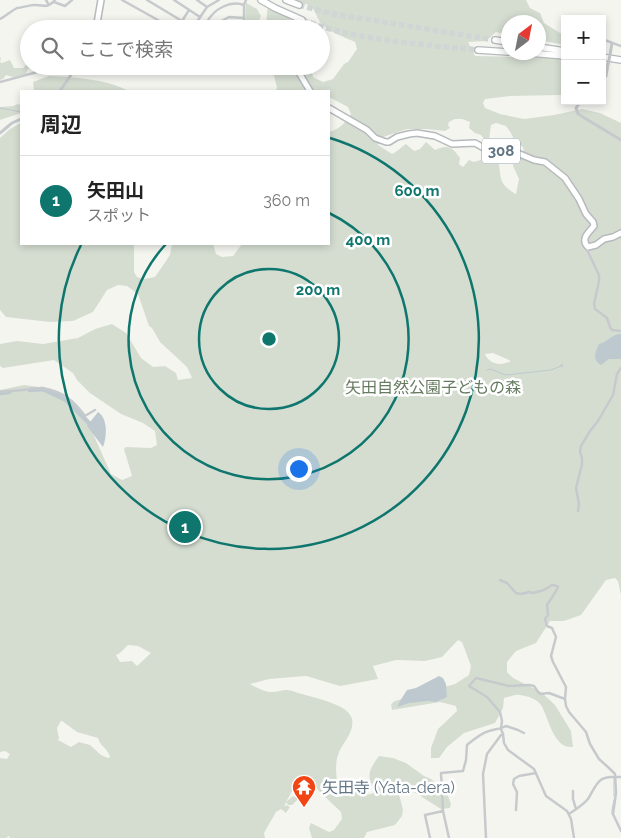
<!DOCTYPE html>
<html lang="ja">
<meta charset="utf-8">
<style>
body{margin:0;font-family:Raleway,"Noto Sans JP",sans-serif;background:#f6f6f6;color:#222}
.controls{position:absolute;right:15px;top:15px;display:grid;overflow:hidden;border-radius:0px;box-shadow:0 2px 8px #0003}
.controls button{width:45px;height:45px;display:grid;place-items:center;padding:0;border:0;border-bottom:1px solid #e0e0e0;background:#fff;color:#222;font:25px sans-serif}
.compass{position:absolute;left:501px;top:15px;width:45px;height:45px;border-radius:50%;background:#fff;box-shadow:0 2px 8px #0003;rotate:32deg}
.you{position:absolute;left:298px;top:468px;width:18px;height:18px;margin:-12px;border:4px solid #fff;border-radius:50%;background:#1a73e8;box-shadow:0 0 0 8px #1a73e833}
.badge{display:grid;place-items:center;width:32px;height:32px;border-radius:50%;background:#0f766e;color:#fff;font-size:16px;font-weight:700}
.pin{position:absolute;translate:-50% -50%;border:2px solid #fff;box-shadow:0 1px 5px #0006}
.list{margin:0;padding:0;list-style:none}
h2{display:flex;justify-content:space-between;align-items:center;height:65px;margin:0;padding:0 20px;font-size:21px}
h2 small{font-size:16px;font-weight:400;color:#767676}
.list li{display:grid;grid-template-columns:32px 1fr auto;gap:15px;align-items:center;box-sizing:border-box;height:90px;padding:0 20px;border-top:1px solid #e0e0e0}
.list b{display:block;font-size:19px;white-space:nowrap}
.list p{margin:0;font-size:16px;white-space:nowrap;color:#767676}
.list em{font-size:16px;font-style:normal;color:#767676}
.icon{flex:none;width:28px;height:28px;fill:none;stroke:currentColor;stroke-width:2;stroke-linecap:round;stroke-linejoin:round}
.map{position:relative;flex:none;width:621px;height:838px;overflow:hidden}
.search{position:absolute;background:#fff;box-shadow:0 2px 8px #0003;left:20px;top:20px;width:310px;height:55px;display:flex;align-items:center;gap:12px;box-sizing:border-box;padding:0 18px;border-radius:28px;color:#767676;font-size:19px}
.panel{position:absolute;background:#fff;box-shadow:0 2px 8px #0003;left:20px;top:90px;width:310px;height:155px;border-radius:0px}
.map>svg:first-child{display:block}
</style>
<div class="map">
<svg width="621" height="838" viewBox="0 0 621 838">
<rect width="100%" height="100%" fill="#f5f5f0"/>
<path fill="#d5ddd1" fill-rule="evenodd" d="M294,0h232l4,8 10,5 4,10 21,13v9l-26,-5 -1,-18h-30v13l-12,-3 -10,9 -18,1 7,14 90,2v36l-5,1 -50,1 -25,3 -2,4 2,5 15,6 24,5 30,-4 28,-6 18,4 21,10v472l-3,-14 -3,-3 -9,2 -25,35 -17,6h-14l-14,22 -20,8 -9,11v10l6,6 28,14 14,13 16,26 2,16c-20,2 -24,-29 -32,-42 -4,-6 -13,-9 -21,-10 -5,-1 -11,2 -16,3l-1,10 -8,15 -31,10 -17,14 -8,11h-8v-10l7,-19 19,-18 -1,-5 -16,-4 -48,8 -1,-6 4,-3 60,-17 14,-9 2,-9 -9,-24 -4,-2 -16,17 -17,4 -29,-1 -23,6 5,13 -38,7 -34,-10 -37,3 -19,5c5,3 15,8 21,8 6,0 11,-2 16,-2 5,0 10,3 15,4 12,4 47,10 50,25 3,14 -11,25 -14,36 -3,8 -2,23 0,30 11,5 22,11 34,9l2,-3c-8,-15 -5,-22 5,-35l14,2 13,5 18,13 7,3 16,14 4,11 -1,4 -9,1 -35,-22 -9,-1 6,24 -1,6 -7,9 -28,7 -3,6h-52l-3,-10 2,-5 18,9 5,-2 8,-11 -1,-7 -21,-20 -14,-16 -7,3 -13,23 7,-6 4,2v2l-5,5h-4l-2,-3 -2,5 2,-2 4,2 -4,6 -5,-4 -5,3 -12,21 1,5h-255l-1,-2 -3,2h-6v-80l7,1 3,-5 -5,-3 -5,1v-362l24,-5 23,3 20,9 9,7 11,16 24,54 11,6 10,-4 -8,-27 2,-2 25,1 6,-3 -2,-14 -12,-8 -22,-9 -31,-21 -13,-13 -4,-7 -19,-13 -51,8 -3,-2v-22l17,-3 26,3 35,-6 17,-9 17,-5 14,9 15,25 12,9 12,-1 11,7 2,7 14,-2 -5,-11 -27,-25 -8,-14 -3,-2 -11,-32 -11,-8 -9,-1 -11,5 -14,22 -20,9 -23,1 -44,-5 -6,-7v-172l10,-9 11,-6v121h113v28l3,5 7,2 11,-2 15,-22 2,-11h41l3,10 6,3 11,-1 9,-12h87v-112c11,-3 16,-9 22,-18l-3,-7 -19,-10v-6h-54l2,-3 -4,-17h-4l-8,-5h49l3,11 10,5 10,-3 11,-15 4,-2 9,-13 -2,-7c-11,-5 -27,-10 -35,-20 -4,-6 -5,-13 -11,-17 -5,-2 -10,-2 -15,-5zM455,119h7l8,3 -1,6 6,5 6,2 3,4v6l-7,-3 -1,3c10,7 14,12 27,10l2,-5h-15l-2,-3 3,-22 5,-2 10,3 5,7 4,9 8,5 1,4 -9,4 -2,11 6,13 -3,15c-15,-9 -15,-12 -17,-30l-12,-6 -13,4 -5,-2 -6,7 -4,-3 1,-6c-8,-11 -12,-14 -25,-8l-9,-8 -6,7 -6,2 -8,-7c-5,3 -9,8 -14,10l-14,-9 5,-8 24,-8h20l18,2 5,-3 -2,-3 1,-3zM493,353l18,8c-10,5 -21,4 -26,-7zM128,645l10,1 13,7 -14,13 -5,-5 -12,1 -4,-7 4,-2zM61,721h1l15,11 21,6c3,10 9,9 12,19l-2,1 -7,-3 -11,-10 -11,-3 -8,5 -13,-7 1,-2 -2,-10z
M246,3l11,6 4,7 -5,13 -11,-2z
M268,5l13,2 16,22h-34l4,-2 -1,-4z
M0,57l1,1 -1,4 2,1 8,-3 4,8h9l5,-5h1v3h46l-3,2 -36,3 -6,-3 -2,1 -2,5 -13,3 -7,-2 -3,4 -3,1z
M49,76c23,1 59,3 79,15h-94l-1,-9z
M18,104l3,1v8l-21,7v-13l13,-1z"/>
<path fill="#bdc9ce" d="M618,334h3v25h-12l-8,6c-9,-5 -6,-13 -2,-21 8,-2 12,-8 19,-10z
M98,412c10,6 9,25 5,35l-16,-21z
M439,676l4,2 3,6 1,13 -11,5 -8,-1 -19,2 -12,4 3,-6 7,-11 9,-2z"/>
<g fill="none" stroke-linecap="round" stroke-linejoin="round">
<path stroke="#bdc9ce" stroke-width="1" d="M0,108l21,4
M487,370l3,-1 16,6 45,-5 10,-4 1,1v-3l-1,2
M614,778v18
M612,814v-4l2,-10"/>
<path stroke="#bdc9ce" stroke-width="4.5" d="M30,390l13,-1 23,11 23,23
M0,393l9,-1"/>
<path stroke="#d0d5d5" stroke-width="5.5" stroke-dasharray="5.5 3" stroke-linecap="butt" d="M299,5l34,9 162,26
M302,20c56,21 117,24 176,30"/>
<g stroke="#b6babd" stroke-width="8">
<path id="trunk" d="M96,29l5,-29
M295,66l15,25
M329,108l38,22 8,8 11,4h3l8,-5 12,-3 8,-1 18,3 17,8 23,-1 16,9h24l19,8 11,2 20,16 14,21 7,15 7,8 1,4c-5,6 -14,13 -6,21l8,-2 8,-6 9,-2 8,-4"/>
</g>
<g stroke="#b6babd" stroke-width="8">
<path id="motorway" d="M261,0l14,8 27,12
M286,0l13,5
M495,40l13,2
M538,47l27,4
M478,50l30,2
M517,52l48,4
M602,57l19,3"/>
</g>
<path stroke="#c7cacd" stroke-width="2.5" d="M46,0l3,5
M122,0l52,29
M147,0l35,21
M174,0l26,17
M197,0l10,7
M54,2l11,4 7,-6
M244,5l2,-5
M0,19c6,-3 11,-8 17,-11 2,0 15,-3 16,-3 11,-1 13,5 22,-5
M212,26l-5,-4c7,-13 23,-22 37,-17v21h-9l-9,3
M177,29l12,-19
M192,29l15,-22 12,-7
M209,29l3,-3 17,-9 15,1
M602,39l19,7
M0,82l41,-11 34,-2
M588,248l-1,2 12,25v6l-5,23 1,5 12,9 3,9 2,3 9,1
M0,391l2,1 40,-4c20,3 31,12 43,28l10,-6
M578,511l1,-7 -3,-16 6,-24v-6l-2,-6 1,-6 9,-15 8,-10 15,-26 4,-21 4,-6
M500,580l7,3 9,10 5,1 8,-2 4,1 11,-3 8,-5 5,1 1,1 -2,4 -9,14 1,10 -3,4 2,7 5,2 4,9 -5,19 2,6 13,25 -1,12 1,7 3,6 17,20 4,12 9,15 10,9 6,6 1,19 -3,21 8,17
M565,699l-16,-6 -9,1 -2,-2 -4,-6 -5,-1 -20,1 -33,-8 -7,8 18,11 13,15 2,9 -1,8 2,5 1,9 4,7 26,19 12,27 21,15 4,8 3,19
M573,791v8l3,10
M516,810l1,-18 -4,-8 1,-5 5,-3 17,-3
M569,814c6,-4 14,-9 19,-15 10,-17 10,-24 33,-22
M430,838l-5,-23 18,-4
M449,838l-6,-27 -2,-38 22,-2 3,-11 1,-15c6,-5 14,-12 22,-14 6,-2 12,-2 17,-5l12,4 6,3
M486,838l-3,-64 4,-20 14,-19 2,-1"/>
<path stroke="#c7cacd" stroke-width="3" d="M610,55l2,-12
M602,79l4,-3 2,-12
M60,91l17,-25
M581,101l-5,7 2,6 43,26
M0,133l12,-10 9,-4"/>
<use href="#trunk" stroke="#fff" stroke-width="5"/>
<use href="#motorway" stroke="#fff" stroke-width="5.5"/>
<path stroke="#c7cacd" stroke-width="3" d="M608,64l2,-9"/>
</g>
<g fill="none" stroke="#0f766e" stroke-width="2.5">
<circle cx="269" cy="339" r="70"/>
<path d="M329 213A140 140 0 1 1 166 244"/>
<path d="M330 138A210 210 0 1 1 81 245"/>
</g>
<defs>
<g id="temple-pin" transform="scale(1.25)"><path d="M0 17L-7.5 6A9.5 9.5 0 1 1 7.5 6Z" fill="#f24513" stroke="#fff"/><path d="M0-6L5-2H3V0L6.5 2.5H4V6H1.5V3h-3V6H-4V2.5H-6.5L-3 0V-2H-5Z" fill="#fff"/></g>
</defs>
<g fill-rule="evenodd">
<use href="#temple-pin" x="304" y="787"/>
</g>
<g text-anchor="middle" stroke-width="5" stroke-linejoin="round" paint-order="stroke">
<rect fill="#fff" stroke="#909ea9" stroke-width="1" x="482" y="138.5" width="38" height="25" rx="4"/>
<g font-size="15" font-weight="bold" fill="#617584">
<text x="501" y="156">308</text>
</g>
<g font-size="16" fill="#667b60" stroke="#fff">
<text x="433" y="393">矢田自然公園子どもの森</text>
</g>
<g font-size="16" fill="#617584" stroke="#fff" text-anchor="start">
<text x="322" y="793">矢田寺 (Yata-dera)</text>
</g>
</g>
<circle cx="269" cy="339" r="8" fill="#0f766e" stroke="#fff" stroke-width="2.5"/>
<g font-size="15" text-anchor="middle" font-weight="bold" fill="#0f766e" stroke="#fff" stroke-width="5" stroke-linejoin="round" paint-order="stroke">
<text x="417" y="196">600 m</text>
<text x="368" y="245">400 m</text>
<text x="318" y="295">200 m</text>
</g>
</svg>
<div class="controls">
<button>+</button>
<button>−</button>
</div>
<svg class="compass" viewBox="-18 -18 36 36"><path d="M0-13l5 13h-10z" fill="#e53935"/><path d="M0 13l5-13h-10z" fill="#767676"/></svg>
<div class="you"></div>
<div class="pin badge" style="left:185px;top:527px">1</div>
<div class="search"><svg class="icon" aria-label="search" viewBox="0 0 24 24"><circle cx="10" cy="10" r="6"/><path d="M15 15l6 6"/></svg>ここで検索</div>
<section class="panel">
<h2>周辺<small></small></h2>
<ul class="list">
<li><span class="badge">1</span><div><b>矢田山</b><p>スポット</p></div><em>360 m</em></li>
</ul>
</section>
</div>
